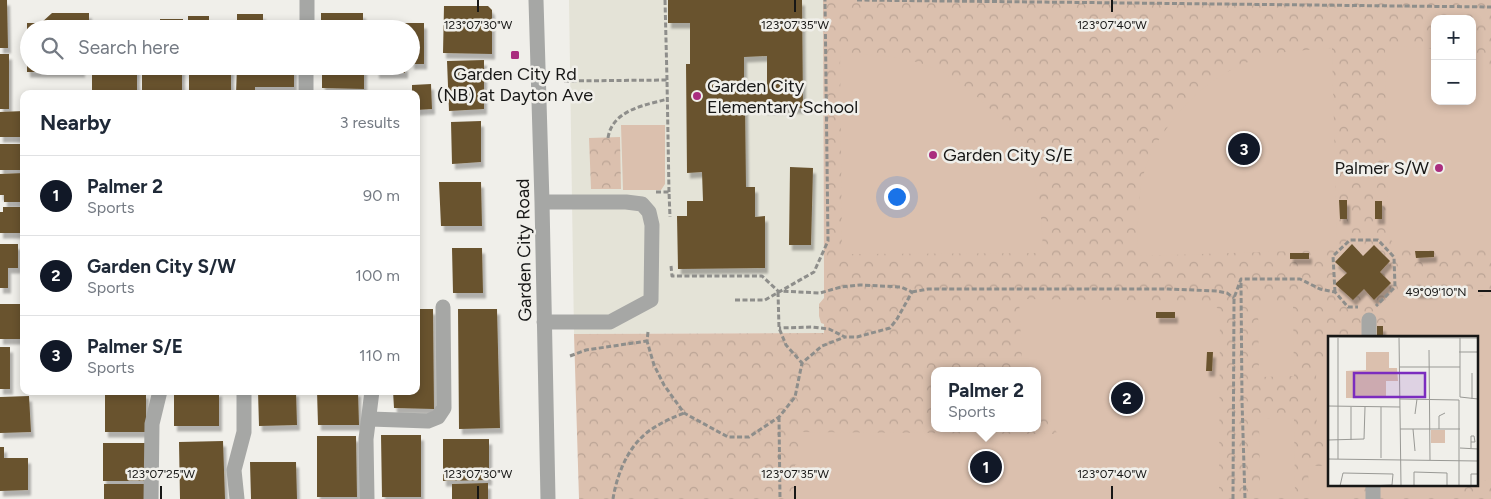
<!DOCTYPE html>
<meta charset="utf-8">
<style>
body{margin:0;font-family:Figtree,sans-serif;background:#f2f2f3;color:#1f2937}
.controls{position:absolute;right:15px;top:15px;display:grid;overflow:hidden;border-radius:10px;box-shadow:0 2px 8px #0003}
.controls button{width:45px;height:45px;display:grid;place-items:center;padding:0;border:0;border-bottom:1px solid #e0e1e3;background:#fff;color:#1f2937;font:25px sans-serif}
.you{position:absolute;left:896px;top:196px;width:18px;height:18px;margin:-12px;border:4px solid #fff;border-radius:50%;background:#1a73e8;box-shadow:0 0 0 8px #1a73e833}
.badge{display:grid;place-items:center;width:32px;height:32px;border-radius:50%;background:#111827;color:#fff;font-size:16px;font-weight:700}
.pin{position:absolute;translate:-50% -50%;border:2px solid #fff;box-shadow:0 1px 5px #0006}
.popup{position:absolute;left:931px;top:367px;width:110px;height:65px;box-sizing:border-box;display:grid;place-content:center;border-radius:10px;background:#fff;filter:drop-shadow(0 1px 4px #0005);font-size:16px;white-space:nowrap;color:#747a83}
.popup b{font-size:19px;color:#1f2937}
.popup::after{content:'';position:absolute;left:50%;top:100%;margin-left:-10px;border:10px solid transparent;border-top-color:#fff}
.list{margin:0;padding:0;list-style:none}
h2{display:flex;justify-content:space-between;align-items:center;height:65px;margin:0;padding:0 20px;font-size:21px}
h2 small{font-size:16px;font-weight:400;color:#747a83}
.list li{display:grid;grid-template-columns:32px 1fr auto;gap:15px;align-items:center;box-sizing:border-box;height:80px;padding:0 20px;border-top:1px solid #e0e1e3}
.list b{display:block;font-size:19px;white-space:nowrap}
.list p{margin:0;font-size:16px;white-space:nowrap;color:#747a83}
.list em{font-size:16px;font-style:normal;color:#747a83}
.icon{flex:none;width:28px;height:28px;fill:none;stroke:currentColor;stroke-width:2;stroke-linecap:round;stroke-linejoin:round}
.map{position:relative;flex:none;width:1491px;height:499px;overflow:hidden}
.search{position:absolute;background:#fff;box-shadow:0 2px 8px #0003;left:20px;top:20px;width:400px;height:55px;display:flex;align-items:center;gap:12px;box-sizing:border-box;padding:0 18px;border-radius:28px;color:#747a83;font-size:19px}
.panel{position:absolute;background:#fff;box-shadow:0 2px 8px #0003;left:20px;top:90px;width:400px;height:305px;border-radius:10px}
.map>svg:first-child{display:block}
</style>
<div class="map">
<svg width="1491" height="499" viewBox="0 0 1491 499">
<defs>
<pattern id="forest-crowns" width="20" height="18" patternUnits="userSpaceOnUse" patternTransform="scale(1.25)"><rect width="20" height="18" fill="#dbc0ae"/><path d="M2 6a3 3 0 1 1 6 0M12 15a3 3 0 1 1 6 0" fill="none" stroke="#bba495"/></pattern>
<filter id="shadow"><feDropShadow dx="3" dy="5.5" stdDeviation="1" flood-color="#0004"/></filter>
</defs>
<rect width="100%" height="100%" fill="#f0efea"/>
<path fill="#e4e3d7" d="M569,0h254l1,333 -250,1z"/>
<path fill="url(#forest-crowns)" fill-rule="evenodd" d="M823,0h668v499h-912l-5,-165 250,-1v-9l-3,-1 -2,-7v-12l5,-6zM1435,19h37v82h-37zM1330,338h147v147h-147zM935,371h102v57h-102z
M620,137l1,52h-30l-2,-51z"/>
<path fill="#dbc0ae" d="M1385,45l50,4v52h37v-42l19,9v178h-95l-8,-10z
M1332,48l5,192 -10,10 -189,6c0,-32 -2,-67 11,-98 4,-12 13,-22 20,-33 25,-34 60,-61 102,-70 19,-5 41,-5 61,-7z
M840,54c63,0 103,7 149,54 5,5 12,9 17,15 31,36 36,85 37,130l-192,1 -9,-10z
M621,125h44v59l-4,6h-38z
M1491,296v182l-14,6v-146h-88v-32l10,-9z
M1019,299l192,2 9,10 -1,188h-424v-34h4v-33l259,2 -18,-25 -3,-6v-32h-11l-4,-11z
M1258,302h35l1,74 -35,1z
M1316,366h14v74h-13z
M1259,419h35l1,75h-35z
M1308,466h22v19h22l1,14h-44z
M1389,485h85c-30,10 -54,12 -85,12z"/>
<path fill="#69532e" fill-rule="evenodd" filter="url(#shadow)" d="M0,0h7l1,48h-8z
M668,0h134l1,108 -39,1v-5h-19l1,83h9v30l10,-1v52l-87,1 -1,-53h10v-15h16l-1,-29 -15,1 -1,-109h4v-41h-22zM767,56v34h-23v-33z
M444,6h44l4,4v44l-49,-1z
M52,13h37v16h-60v37h53v6h-55v-49h14z
M321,13h42v16h-42z
M237,14h26v15h-26z
M188,16h21v13h-21z
M160,19h23v10h-23z
M92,22h24v7h-24z
M376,23h48v41h-13v-35h-35z
M0,54h9v55h-9z
M484,60v49l-35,2 -2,-50z
M92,66h45v28h-45z
M142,66h40v28h-27v-4h-13z
M189,66h42v27h-42z
M237,66h57v21h-39v7h-19z
M322,66h42v23l-42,-1z
M376,66h29v7h-29z
M431,84l1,25 -16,1v-16h-4v-9z
M24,111v26h-24v-25z
M481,121v41l-29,2 -1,-42z
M0,144h24v26h-24z
M790,167l23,1 -2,77h-22z
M24,173v29h-20v-7h-4v-21z
M439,182h42l1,44h-41z
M1339,200h8v19h-7z
M1375,201h7v18h-7z
M3,207h21v26h-24v-21h3z
M0,244h18v24h-10v20h-8z
M1352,244l11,12 11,-11 16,16 -10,11 11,11 -17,17 -10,-11 -11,11 -18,-16 12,-11 -12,-11z
M452,248h30l1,45h-30z
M1415,251h19v6l-18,1z
M1290,253h19v6h-19z
M1415,286h19v7h-19z
M0,304h24v35h-24z
M416,309h17l1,100 -40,-1 -1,-17h23z
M458,309h39l3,119 -41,1z
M1156,312h19v6h-19z
M1377,326h6v12h-6z
M0,347h10v42h-10z
M1207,352h6l-1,19h-6z
M174,391h45v35h-45z
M258,391h38l1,34 -38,1z
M317,391h41l1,34h-41z
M146,393v39h-41v-38z
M29,396l2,36 -31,1v-36z
M381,435h40v62h-39z
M317,436h39l1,61h-40z
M443,439h46v41l-46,1z
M223,441l2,58h-45l-1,-57z
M103,443h42v38h-42z
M0,447h4v11h24v32l-28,1z
M250,462h46l1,37h-46z
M488,483v16h-36v-15z
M104,484h41v15h-41z"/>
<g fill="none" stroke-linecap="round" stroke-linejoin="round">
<path stroke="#8e8e8b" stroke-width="3" stroke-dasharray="5 2.5" stroke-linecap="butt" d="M665,0l2,80
M857,0l634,7
M564,81l103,-1 2,112
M608,138c4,-28 37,-33 60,-39
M656,192h13l1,25
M671,266l1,10h90l16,15 42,2 21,-6 19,-2 41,2 11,5 -15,27 -7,9 -33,9h-12l-16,-8 -17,-2 -33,1
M1241,283l1,118 3,98
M778,292l1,36 7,17 16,18 20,-17 23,-9
M912,292l16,-3h240l49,2 10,2 7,5
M1335,292l-2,-36 17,-16h28l16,17 1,30 -19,19
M735,300h30l49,-28 14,-31 -3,-241
M648,332l-1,9 7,24 10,20 20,28 44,24h21l30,-20 16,-20 7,-34
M570,356l16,-6 61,-9
M779,417l1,82
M613,499c3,-20 12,-45 27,-60 11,-12 29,-20 44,-26
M1233,499l1,-201 7,-19h59l20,10 15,3 13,15h10"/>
<path stroke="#a6a7a5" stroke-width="15" d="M536,0l6,202 6,297
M307,29v-29
M306,94v-28
M542,202h84l16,2 7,8 3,13 -1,75 -41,22h-66
M1369,320v18
M370,419l58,2 10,-4 6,-9 -1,-101
M1373,485v14
M151,499l1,-75 8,-33
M237,499l-3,-29 10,-38v-41
M367,499l-1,-60 6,-48"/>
</g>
<path fill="none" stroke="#171716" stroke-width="2" d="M478,0v12M795,0v12M1112,0v12M1478,291h13M161,486v13M478,486v13M795,486v13M1112,486v13"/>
<g fill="#aa2d7f" stroke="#f0efea" stroke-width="2">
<rect x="510" y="50" width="10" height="10" rx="2.5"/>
<circle cx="697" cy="96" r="5"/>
<circle cx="933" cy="155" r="5"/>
<circle cx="1439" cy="168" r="5"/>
</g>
<g text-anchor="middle" stroke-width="5" stroke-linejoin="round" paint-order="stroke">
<g font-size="18" fill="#171716" stroke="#f0efea" text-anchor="start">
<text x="515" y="80" text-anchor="middle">Garden City Rd<tspan x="515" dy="21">(NB) at Dayton Ave</tspan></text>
<text x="707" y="92">Garden City<tspan x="707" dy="21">Elementary School</tspan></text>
<text x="943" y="161">Garden City S/E</text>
<text x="1429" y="174" text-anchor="end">Palmer S/W</text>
</g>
<g font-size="18" fill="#171716" stroke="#f0efea">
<text transform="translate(524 250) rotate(-91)" y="6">Garden City Road</text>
</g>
</g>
<g transform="translate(1328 336)">
<rect width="150" height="150" fill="#f0efea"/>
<path d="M38,16h23v16h8l1,13h-12v17h-40v-27l20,-1zM103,94h14v13h-14z" fill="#dbc0ae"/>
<path d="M59,19v9h-9l9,1v11h-12l2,7 -10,-1 1,-26z" fill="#dbc0ae"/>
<path fill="none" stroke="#999995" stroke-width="1" d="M0,1l150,1M71,1l2,149M10,2v121M132,2v59l18,2M101,14l1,110M131,16h19M71,31h61M72,63l59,1v85M144,63v-26M0,70l72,1M23,71v33M53,71v51M87,78l2,-15M72,93h60M85,93l2,22M111,93v-13l6,-3M0,104l36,-1 1,-32M132,112l18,1M143,112v-12h3l1,6h-4M0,123l150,2M143,149v-11h7M12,150l3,-13 50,1 -1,11 -23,1M86,150v-14l33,1v12M113,150h37"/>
<path fill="#7b2cbf" fill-opacity="0.15" stroke="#7b2cbf" stroke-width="2.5" d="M26,37h71v24h-71z"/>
<rect width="150" height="150" fill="none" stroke="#171716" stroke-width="2.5"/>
</g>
<g font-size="12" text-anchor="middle" fill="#171716" stroke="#f0efea" stroke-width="5" stroke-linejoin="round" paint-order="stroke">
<text x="478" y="29">123°07'30"W</text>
<text x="795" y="29">123°07'35"W</text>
<text x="1112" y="29">123°07'40"W</text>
<text x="1436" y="296">49°09'10"N</text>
<text x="161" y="478">123°07'25"W</text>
<text x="478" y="478">123°07'30"W</text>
<text x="795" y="478">123°07'35"W</text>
<text x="1112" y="478">123°07'40"W</text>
</g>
</svg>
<div class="controls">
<button>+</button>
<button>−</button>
</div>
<div class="you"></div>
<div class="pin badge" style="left:986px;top:467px">1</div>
<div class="popup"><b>Palmer 2</b>Sports</div>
<div class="pin badge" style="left:1127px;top:398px">2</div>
<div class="pin badge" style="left:1244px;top:149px">3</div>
<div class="search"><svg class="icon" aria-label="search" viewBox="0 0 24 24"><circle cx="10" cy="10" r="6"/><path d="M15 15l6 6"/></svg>Search here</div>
<section class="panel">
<h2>Nearby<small>3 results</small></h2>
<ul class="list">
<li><span class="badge">1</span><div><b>Palmer 2</b><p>Sports</p></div><em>90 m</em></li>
<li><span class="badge">2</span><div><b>Garden City S/W</b><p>Sports</p></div><em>100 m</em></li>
<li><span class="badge">3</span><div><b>Palmer S/E</b><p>Sports</p></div><em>110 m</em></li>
</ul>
</section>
</div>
